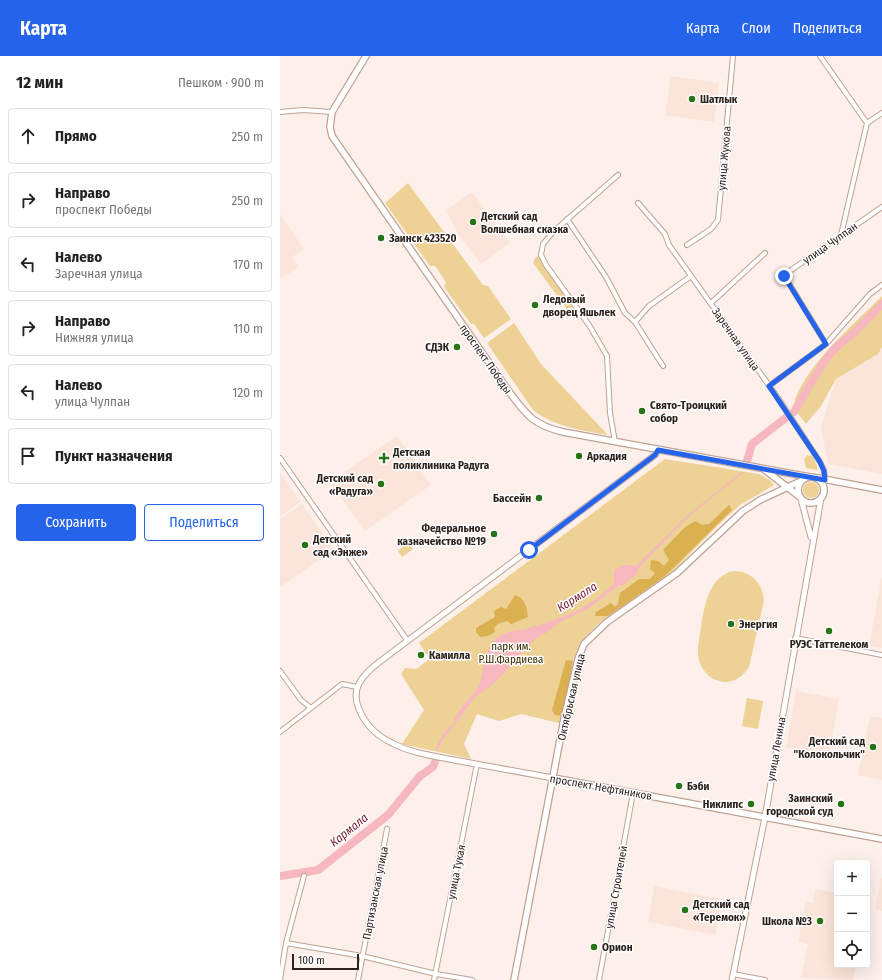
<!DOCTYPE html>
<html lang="ru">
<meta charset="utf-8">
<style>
body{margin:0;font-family:"Fira Sans Condensed",sans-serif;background:#f6f6f6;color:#222}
.controls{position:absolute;right:12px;bottom:12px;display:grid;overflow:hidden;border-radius:4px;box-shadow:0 4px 16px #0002}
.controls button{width:36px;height:36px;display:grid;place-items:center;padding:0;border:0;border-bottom:1px solid #e0e0e0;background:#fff;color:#222;font:20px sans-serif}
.scale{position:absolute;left:12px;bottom:10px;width:67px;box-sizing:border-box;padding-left:4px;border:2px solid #2d221c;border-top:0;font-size:11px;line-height:14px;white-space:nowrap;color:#2d221c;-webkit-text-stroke:3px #fff;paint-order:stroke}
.stop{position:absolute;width:12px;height:12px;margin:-9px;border:3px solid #2563eb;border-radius:50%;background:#fff}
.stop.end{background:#2563eb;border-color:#fff;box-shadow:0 1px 4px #0008}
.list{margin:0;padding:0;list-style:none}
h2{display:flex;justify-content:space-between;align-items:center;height:52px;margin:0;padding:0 16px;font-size:17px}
h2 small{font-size:13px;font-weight:400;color:#767676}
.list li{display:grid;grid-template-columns:26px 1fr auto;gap:12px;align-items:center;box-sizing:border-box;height:56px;margin:0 8px 8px;padding:0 8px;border:1px solid #e0e0e0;border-radius:4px}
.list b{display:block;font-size:15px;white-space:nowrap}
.list p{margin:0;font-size:13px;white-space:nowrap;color:#767676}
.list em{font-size:13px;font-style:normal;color:#767676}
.actions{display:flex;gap:8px;padding:12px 16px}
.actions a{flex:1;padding:9px 0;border:1px solid #2563eb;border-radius:4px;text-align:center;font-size:14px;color:#2563eb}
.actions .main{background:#2563eb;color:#fff}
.icon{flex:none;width:22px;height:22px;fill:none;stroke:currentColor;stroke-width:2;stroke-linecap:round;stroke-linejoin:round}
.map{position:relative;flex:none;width:602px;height:924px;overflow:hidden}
header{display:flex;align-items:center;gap:24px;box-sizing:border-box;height:56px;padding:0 20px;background:#2563eb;color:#fff}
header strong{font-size:19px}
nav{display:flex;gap:22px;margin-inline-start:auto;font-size:14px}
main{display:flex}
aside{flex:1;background:#fff}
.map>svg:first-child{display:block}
</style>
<header>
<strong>Карта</strong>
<nav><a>Карта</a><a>Слои</a><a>Поделиться</a></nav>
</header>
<main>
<aside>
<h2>12 мин<small>Пешком · 900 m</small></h2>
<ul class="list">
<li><svg class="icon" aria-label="ahead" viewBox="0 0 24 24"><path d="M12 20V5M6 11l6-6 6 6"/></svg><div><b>Прямо</b></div><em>250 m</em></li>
<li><svg class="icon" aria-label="right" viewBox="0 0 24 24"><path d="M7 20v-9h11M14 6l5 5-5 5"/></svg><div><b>Направо</b><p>проспект Победы</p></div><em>250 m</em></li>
<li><svg class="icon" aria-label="left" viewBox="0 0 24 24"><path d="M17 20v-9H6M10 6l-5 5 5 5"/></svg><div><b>Налево</b><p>Заречная улица</p></div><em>170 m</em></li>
<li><svg class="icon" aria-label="right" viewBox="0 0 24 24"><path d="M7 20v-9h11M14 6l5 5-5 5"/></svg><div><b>Направо</b><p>Нижняя улица</p></div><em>110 m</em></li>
<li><svg class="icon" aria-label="left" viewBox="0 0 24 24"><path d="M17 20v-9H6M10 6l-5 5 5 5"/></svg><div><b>Налево</b><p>улица Чулпан</p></div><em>120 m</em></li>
<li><svg class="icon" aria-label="arrive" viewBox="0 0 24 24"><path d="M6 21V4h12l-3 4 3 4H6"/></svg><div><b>Пункт назначения</b></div></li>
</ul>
<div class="actions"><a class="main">Сохранить</a><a>Поделиться</a></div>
</aside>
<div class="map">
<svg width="602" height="924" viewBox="0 0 602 924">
<rect width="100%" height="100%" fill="#fdf0ea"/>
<path fill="#fbe4d9" d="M391,20l48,7 -5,39 -49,-7z
M192,136l38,51 -29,21 -24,-32 -11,-22z
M0,158l24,35 -12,8 7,10 -19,12z
M602,291v127l-54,-10 -7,-37 15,-48 42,-25z
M117,380l34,49 -66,46 -35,-49z
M0,416l21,30 -21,14z
M22,448l32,46 -54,37v-68z
M602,520v72l-13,-2z
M516,635l43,8 -10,56 -43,-8z
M590,660l12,2v62l-24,-5z
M601,822h1v33l-7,-2z
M374,830l68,13 -7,36 -67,-13z
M535,833l22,4v72h19l-3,15 -52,-2 7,-34 -10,-2 8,-40 7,1z"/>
<path fill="#edd195" d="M128,127l75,102 5,1 23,33 -27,19 -10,-14h-3l-27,-37 2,-5 -11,-16h-5l-45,-63z
M258,200l3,1 32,48 -4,4h-2l-34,-46 2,-5z
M602,240v51l-4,7 -42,25 -15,27 -15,18 -13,-17c8,-38 61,-83 89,-111z
M234,267l27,41 67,71c-27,-5 -53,-8 -75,-25l-46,-67z
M527,399l5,1 5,10v4l-11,-2 -2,-9z
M385,403l94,15 12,7 3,4 -34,20 -22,20 -44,45 -76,54 -16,16 -9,20 -10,64 -42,-10 -22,7 -22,-7 -13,30 7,15 -69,-15 22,-34 -23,-36 4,-6 11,1 14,-10 -11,-16z
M523 434a8 8 0 1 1 16 0a8 8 0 1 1-16 0Z
M129,486l4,7 -11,8 -4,-6z
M454,515c18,1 29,12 30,30l-15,66c-18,29 -54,12 -51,-20 5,-26 5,-70 36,-76z
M467,642l16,3 -5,28 -16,-3z"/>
<path fill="#dbb051" d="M449,449l3,5 -68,67 -56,39h-13l1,-4 15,-9 4,4 3,-3 2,-11 19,-14h11l5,-6 -5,-4 1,-9 7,1 6,5 5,-6 -6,-10 21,-22 11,-7 7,4 7,-1z
M235,539c10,3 12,12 13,22l-17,7 -4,-3 -9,3 -4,4 1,4 -7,4 -8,1 -4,-5v-4l19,-11 -1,-6 7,-4 5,2z
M286,604l7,1 -10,55 -8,-1 -3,-5z"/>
<path fill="#f6b7be" d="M462,416h2l-54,43 -46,47 -6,7v4l-15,12 -5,1 -29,22 -29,14 -14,11 -6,2v1l-4,2 -18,18v8h-5l-22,22 -15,10 -34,45 -4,9h-2c2,-8 10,-23 18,-26 -1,-11 20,-28 25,-39 6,-15 4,-37 19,-48 11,-8 26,-5 37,-12l2,2c9,-5 21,-8 30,-12 18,-7 33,-18 47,-31v-13c8,-7 12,-8 21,-4l54,-53z"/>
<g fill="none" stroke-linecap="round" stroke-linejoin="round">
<path stroke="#f6b7be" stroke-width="8" d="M514,356l29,-49 12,-15 20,-16 27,-28
M467,405l5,-17 35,-27
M0,820l38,-6 70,-55 32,-39 13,-9 2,-5"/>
<g stroke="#bfa294" stroke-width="6">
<path id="minor" d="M540,0l47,67 -26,112
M0,56l23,-2 29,2
M587,67l15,-10
M358,147l27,31 4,11 109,153 42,64 4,8 1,10
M287,163l39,58 19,36 10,9 28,44
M407,189l24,-16 7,-9 15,-164
M431,247l54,-50
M355,266l14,-16 42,-30
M546,288l-42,-69 98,-68
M489,330l57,-42 44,-50 12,-9
M335,386l-5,-29 -3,-57 -18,-31 -43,-60 -5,-10 2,-11 10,-12 65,-57
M0,402l127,182
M515,582l87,17
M0,615l21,29 10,8
M0,676l62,-48 15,3
M6,887l76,13 74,18 36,6
M453,918l32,6
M0,924l6,-37 18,-67
M78,924l29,-151
M154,924l43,-216
M319,924l34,-187"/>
</g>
<g stroke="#bfa294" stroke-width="7">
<path id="tertiary" d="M521,443l10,38
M273,722c-33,-6 -66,-12 -99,-18 -21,-4 -43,-7 -62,-17 -15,-7 -27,-19 -33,-34 -9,-21 4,-34 19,-46l277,-208 3,-5
M452,924l33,-163 56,-319"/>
</g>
<g stroke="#bfa294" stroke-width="8">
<path id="secondary" d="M86,0l-34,56 -2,15 2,9 178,257c17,23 24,32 53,39l247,45
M485,414l35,27
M518 434a13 13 0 1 1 26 0a13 13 0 1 1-26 0Z
M538,422l64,12
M273,722l329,61
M234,924l50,-261 14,-60 6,-15 23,-22 70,-49 66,-62 17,-11 43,-20"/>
</g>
<use href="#minor" stroke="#fff" stroke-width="4"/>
<use href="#tertiary" stroke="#fff" stroke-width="5"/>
<use href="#secondary" stroke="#fff" stroke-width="5.5"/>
</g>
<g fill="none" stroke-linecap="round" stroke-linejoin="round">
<path stroke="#2563eb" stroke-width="5" d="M249,494l126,-95 3,-5 167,30 -1,-9 -4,-9 -51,-76 57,-42 -42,-68"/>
</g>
<g fill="#297317" stroke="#fff" stroke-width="1.5">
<circle cx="412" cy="43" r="4"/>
<circle cx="193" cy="166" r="4"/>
<circle cx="101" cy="182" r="4"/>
<circle cx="255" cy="249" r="4"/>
<circle cx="177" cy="291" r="4"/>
<circle cx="362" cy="355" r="4"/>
<circle cx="299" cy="400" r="4"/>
<path d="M102 396h4v4h4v4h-4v4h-4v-4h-4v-4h4z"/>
<circle cx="101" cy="428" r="4"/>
<circle cx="259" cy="442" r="4"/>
<circle cx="214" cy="478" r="4"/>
<circle cx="25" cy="489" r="4"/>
<circle cx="451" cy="568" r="4"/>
<circle cx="549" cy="575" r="4"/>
<circle cx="141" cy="599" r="4"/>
<circle cx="593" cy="691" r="4"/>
<circle cx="399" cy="730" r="4"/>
<circle cx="471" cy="748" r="4"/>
<circle cx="561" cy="748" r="4"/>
<circle cx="405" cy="854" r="4"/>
<circle cx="540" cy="865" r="4"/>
<circle cx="314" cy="891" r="4"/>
</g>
<g text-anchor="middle" stroke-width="3" stroke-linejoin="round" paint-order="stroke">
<g font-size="11" font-weight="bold" fill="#2d221c" stroke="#fff" text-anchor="start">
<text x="420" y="47">Шатлык</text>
<text x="201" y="164">Детский сад<tspan x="201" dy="13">Волшебная сказка</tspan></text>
<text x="109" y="186">Заинск 423520</text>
<text x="263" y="247">Ледовый<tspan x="263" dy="13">дворец Яшьлек</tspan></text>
<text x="169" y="295" text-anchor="end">СДЭК</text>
<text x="370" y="353">Свято-Троицкий<tspan x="370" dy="13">собор</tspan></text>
<text x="113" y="400">Детская<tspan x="113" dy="13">поликлиника Радуга</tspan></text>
<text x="307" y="404">Аркадия</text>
<text x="93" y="426" text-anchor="end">Детский сад<tspan x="93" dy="13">«Радуга»</tspan></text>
<text x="251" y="446" text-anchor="end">Бассейн</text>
<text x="206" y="476" text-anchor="end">Федеральное<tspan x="206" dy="13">казначейство №19</tspan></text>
<text x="33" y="487">Детский<tspan x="33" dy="13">сад «Энже»</tspan></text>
<text x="459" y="572">Энергия</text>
<text x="549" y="592" text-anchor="middle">РУЭС Таттелеком</text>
<text x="149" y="603">Камилла</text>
<text x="585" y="689" text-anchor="end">Детский сад<tspan x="585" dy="13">"Колокольчик"</tspan></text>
<text x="407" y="734">Бэби</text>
<text x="553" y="746" text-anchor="end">Заинский<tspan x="553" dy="13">городской суд</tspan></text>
<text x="463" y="752" text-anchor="end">Никлипс</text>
<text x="413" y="852">Детский сад<tspan x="413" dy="13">«Теремок»</tspan></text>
<text x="532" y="869" text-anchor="end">Школа №3</text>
<text x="322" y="895">Орион</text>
</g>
<g font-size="11" fill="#2d221c" stroke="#fff">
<text transform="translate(444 102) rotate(-85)" y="4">улица Жукова</text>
<text transform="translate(550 187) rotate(-35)" y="4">улица Чулпан</text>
<text transform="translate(456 283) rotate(55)" y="4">Заречная улица</text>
<text transform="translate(206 303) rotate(55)" y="4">проспект Победы</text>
<text transform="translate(291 641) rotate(-77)" y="4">Октябрьская улица</text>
<text transform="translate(496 693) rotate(-80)" y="4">улица Ленина</text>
<text transform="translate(321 731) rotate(10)" y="4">проспект Нефтяников</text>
<text transform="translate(176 816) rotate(-79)" y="4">улица Тукая</text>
<text transform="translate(336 831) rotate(-80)" y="4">улица Строителей</text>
<text transform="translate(95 837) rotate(-79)" y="4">Партизанская улица</text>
</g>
<g font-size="11" fill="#3a2a00" stroke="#fff">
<text x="231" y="594">парк им.<tspan x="231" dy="13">Р.Ш.Фардиева</tspan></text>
</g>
<g font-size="12" font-style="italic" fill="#741b30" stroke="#fff">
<text transform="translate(297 541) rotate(-32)" y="4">Кармала</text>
<text transform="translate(69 774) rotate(-39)" y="4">Кармала</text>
</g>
</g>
</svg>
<div class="controls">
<button>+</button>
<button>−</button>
<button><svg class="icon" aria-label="locate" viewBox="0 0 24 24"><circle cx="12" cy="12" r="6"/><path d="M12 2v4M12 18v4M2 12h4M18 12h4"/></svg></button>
</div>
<div class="scale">100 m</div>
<div class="stop" style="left:249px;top:494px"></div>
<div class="stop end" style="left:504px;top:220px"></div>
</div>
</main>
